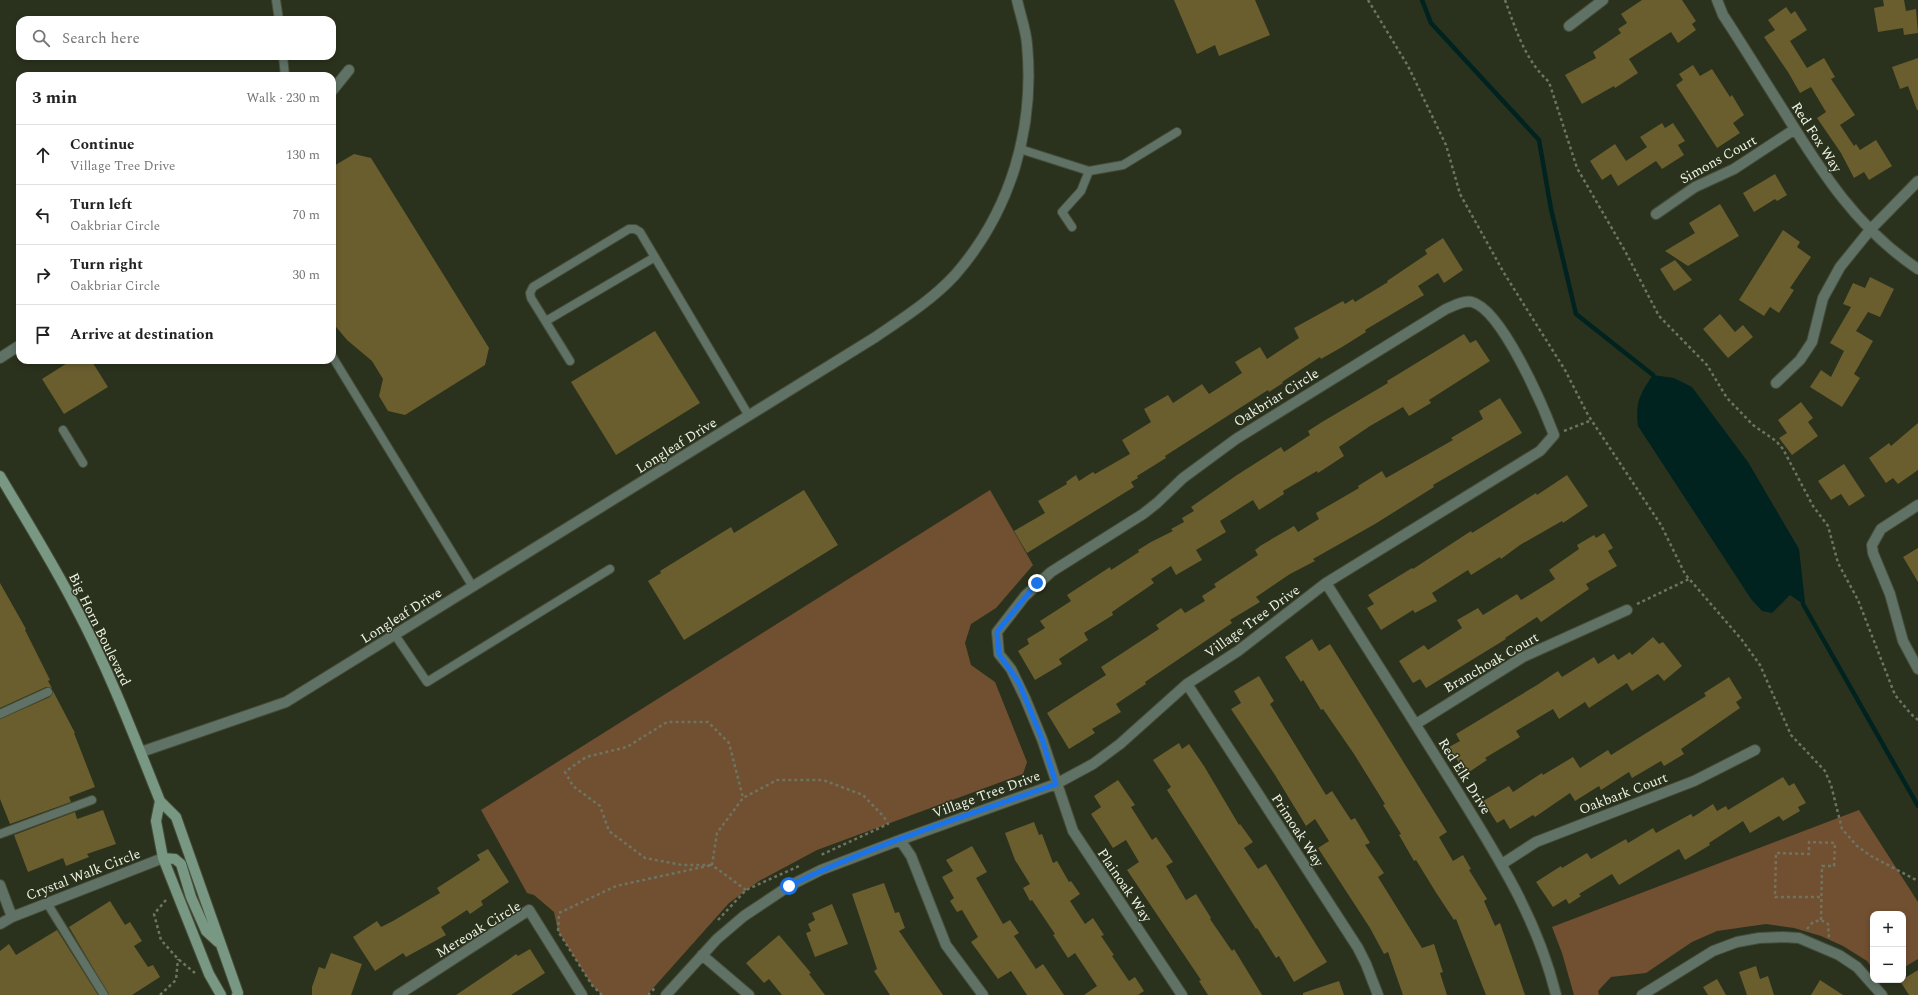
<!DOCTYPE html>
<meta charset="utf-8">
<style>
body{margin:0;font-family:Spectral,serif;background:#f2f2f2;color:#222}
.controls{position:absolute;right:12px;bottom:12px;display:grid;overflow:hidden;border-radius:8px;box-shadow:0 2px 6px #0003}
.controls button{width:36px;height:36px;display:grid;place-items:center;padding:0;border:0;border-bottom:1px solid #e0e0e0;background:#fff;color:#222;font:20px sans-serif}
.stop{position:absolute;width:12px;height:12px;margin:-9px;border:3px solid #1a73e8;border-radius:50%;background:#fff}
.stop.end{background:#1a73e8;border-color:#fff;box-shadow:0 1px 4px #0008}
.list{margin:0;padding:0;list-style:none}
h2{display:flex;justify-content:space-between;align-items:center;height:52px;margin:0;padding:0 16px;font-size:17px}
h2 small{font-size:13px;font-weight:400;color:#767676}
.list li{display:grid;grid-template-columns:26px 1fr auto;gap:12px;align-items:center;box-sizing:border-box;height:60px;padding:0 16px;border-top:1px solid #e0e0e0}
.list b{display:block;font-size:15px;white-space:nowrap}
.list p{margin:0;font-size:13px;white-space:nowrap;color:#767676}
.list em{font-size:13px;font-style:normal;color:#767676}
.icon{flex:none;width:22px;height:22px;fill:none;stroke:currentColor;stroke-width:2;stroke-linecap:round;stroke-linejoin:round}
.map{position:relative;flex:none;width:1918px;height:995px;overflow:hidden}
.search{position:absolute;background:#fff;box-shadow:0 2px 6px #0003;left:16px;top:16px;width:320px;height:44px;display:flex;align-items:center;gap:10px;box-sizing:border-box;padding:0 14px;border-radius:12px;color:#767676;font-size:15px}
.panel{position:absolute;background:#fff;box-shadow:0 2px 6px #0003;left:16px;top:72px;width:320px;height:292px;border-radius:12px}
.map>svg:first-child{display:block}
</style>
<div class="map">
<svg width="1918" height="995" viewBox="0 0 1918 995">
<rect width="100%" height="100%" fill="#2a321d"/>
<path fill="#714f31" d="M990,490l43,75 -37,43 -25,16 -6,19 6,22 24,17 32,80 -4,12 -206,76 -58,31 -30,22 -82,92h-45l-10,-10 -34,-54 -4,-19 -20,-17 -7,-2 -46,-83z
M1859,810l59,92v57l-15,9v-54h-30v55l-6,-8 -24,-15 -22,-10 -27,-8 -28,-4 -49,7 -25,11 -46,31 -35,4 -13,14 1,4h-25l-12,-42 -10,-26z"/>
<path fill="#002320" d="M1653,375l21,3 18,9 56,75 51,87 6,53 -2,2 -13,-9 -18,18 -10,-2 -11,-12 -113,-173c-3,-23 2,-33 15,-51z"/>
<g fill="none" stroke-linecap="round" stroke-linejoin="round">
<path stroke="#002320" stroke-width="4.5" d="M1422,0l9,23 108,117 12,69 25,105 77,61
M1803,604l115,202"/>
</g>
<path fill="#6a5d2e" d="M1174,0h81l15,35 -51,21 -4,-11 -18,9z
M1642,0h40l14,21 -4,3 4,6 -18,13 -7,-11 -42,27 9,14 -23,15 -1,-2 -32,18 -17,-29 31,-17 -3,-6 28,-19 -3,-4 9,-6 -6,-9z
M1883,0h21l2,11 10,-2 2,24 -14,2 -1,-7 -25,4 -4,-24 10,-2z
M1786,7l5,7 4,-3 12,19 -17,11 17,27 17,-10 11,19 -4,2 24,36 -15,10 14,21 2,-2 4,6 16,-10 16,26 -23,14 -5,-8 -10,6 -13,-25 -24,-35 9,-6 -15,-25 -11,6 -12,-21 -24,-35 11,-7 -7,-10z
M1918,58v52h-1l-9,-24 -8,3 -8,-22z
M1693,65l7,11 12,-7 18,28 2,-2 12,20 -11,8 7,10 -23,15 -41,-63 7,-5 -4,-6z
M1662,123l3,5 8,-5 12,18 -7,4 6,10 -22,14 -6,-8 -38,25 -7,-12 -9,6 -12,-19 25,-17 11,17 21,-14 -7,-10z
M354,154l17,4 118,190 -4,17 -80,50 -17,-4 -9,-15 4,-17 -11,-18 -25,-21 -15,-18v-155z
M1775,174l12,21 -10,6 -2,-2 -21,13 -11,-19z
M1720,204l19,32 -51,30 -23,-15 30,-18 -6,-10z
M1783,230l17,12 -3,5 14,10 -21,31 4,2 -15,23 -9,-6 -6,9 -25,-16z
M1443,238l20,32 -19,13 -6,-10 -20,13 6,9 -59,35 1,2 -24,15 -21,12 -1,-2 -38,25 1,1 -14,9 -1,-2 -103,66 1,2 -29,18 1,2 -7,4 3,5 -107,66 -13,-22 31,-18 -7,-12 29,-17 -1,-2 10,-7 3,6 14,-9 2,2 35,-20 -8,-14 29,-18 -7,-13 24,-14 5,8 29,-19 7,10 33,-21 -7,-11 25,-15 7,12 32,-21 -5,-10 49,-27 2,3 8,-5 2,3 33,-20 -1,-1 40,-27 -2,-4z
M1675,260l17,20 -18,11 -14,-22z
M1870,277l24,12 -14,28 -12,-5 -12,19 17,10 -19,33 6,4 -18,29 -32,-20 11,-17 10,7 13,-26 -14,-8 21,-36 -8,-3 10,-21 12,5z
M1720,314l15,18 8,-7 10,12 -25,21 -25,-29z
M655,331l45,72 -84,52 -45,-73z
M1464,334l6,9 6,-3 14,21 -61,39 2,3 -22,13 -6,-9 -33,19 -31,21 5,9 -26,17 -1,-2 -34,20 1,3 -25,16 -6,-10 -33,21 6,11 -30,18 6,10 -26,15 -5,-9 -20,13 3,4 -42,29 1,3 -29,18 4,7 -29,19 3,5 -27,16 -17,-29 11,-7 -2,-5 18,-11 -5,-7 31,-20 -4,-6 43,-28 1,3 28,-18 -1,-2 13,-8 22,-11 -2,-2 13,-7 -2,-4 12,-7 -3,-4 46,-32 44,-28 3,5 26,-17 -2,-4 14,-9 66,-39 -1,-2z
M72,360h19l17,27 -44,27 -22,-35z
M1500,398l22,35 -89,52 1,2 -59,37 -62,35 2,2 -25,13 -34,23 4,5 -30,18 2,3 -87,59 1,2 -30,20 5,8 -29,17 3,4 -26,16 -22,-36 59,-38 -5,-8 58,-38 -3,-4 25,-17 4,5 20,-12 -3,-5 14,-9 -2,-3 44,-29 -3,-5 5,-4 34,-20 4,6 21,-13 -3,-6 43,-25 -1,-2 24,-15 4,7 67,-38 -2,-2 32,-19 -4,-8z
M1801,402l12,16 -5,4 10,14 -26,19 -13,-17 8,-5 -9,-13z
M1918,423v47l-20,14 -5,-6 -7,5 -17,-25 20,-15 2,3z
M1844,464l21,32 -16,10 -8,-12 -10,6 -13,-19z
M1567,475l21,31 -25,17 -1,-2 -42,24 -19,14 -1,-2 -29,18 -3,-5 -36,23 5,8 -22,12 -2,-3 -32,20 -14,-22 7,-4 -6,-9 44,-27 1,1 58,-38 1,2 64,-40 1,2z
M804,490l34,55 -154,95 -36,-59 13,-8 -1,-2 71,-44 3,6z
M1604,533l9,15 -5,3 9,15 -31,18 3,5 -48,33 -4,-5 -32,21 1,1 -80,49 -6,-9 -7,4 -14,-22 25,-16 4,5 34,-22 -5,-8 21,-12 5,7 34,-21 4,6 34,-21 -6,-9 30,-21 -2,-4 17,-10 2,3z
M1918,548v34l-15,-25z
M0,583l26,46 -1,1 25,50 -2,1 4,7 -6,-1 -46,21z
M1653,637l6,7 4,-2 19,24 -18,15 -6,-7 -26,17 -5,-8 -38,25 -4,-6 -26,17 -6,-10 -37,22 4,6 -35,21 2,2 -21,14 -17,-27 11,-6 -4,-7 81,-49 21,-14 4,6 32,-20 4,7 16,-10 4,6 12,-8 2,3z
M1312,639l7,12 11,-7 117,188 -8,5 14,24 10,-6 8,14 -2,1 18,29 -3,2 11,25 5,-3 25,72h-39l-30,-76 -2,1 -19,-29 -19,-31 -2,1 -15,-26 2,-1 -18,-29 2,-1 -31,-50 -31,-45 -2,1 -18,-30 -2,2 -16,-25z
M1259,676l15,25 -4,3 56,91 6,-4 19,29 4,-2 15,25 -5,2 19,28 -6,4 44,71 12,-4 9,28 -3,1 7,22h-44l-15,-43 -4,2 -14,-26 -52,-80 11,-7 -14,-22 -9,7 -31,-51 -44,-66 10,-6 -7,-12z
M1729,677l13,21 -6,4 4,6 -59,41 3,5 -20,12 -3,-5 -29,17 -3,-6 -28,18 -2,-4 -24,15 -5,-8 -35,24 -2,-2 -23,14 -6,-10 -7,4 -14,-22 26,-15 4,6 29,-19 1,2 30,-18 7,11 28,-18 3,5 95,-59 -2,-3z
M53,691l22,42h-1l21,54 -26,10 2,5 -61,22 -10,-25v-80l50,-22z
M1179,743l3,6 7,-5 15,22 35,59 1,-1 13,18 -9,6 14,21 8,-5 61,98 -33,20 -15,-26 -3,2 -19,-30 -1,1 -89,-139 4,-3 -18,-27z
M1783,777l6,9 5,-3 12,20 -8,4 2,4 -17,10 -4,-5 -29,17 -7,-12 -34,22 1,2 -25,15 -6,-11 -60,36 -7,-11 -33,20 2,2 -12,8 -3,-5 -13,8 -17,-25 25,-16 1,2 25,-15 4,6 35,-20 2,4 25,-15 3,5 35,-19 2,3 20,-13 4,7 9,-5 2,4z
M1118,780l17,25 -4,2 21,33 4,-3 17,25 -7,4 20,34 10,-6 15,24 -1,1 22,32 2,-2 28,46h-54l-9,-14 2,-1 -74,-110 12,-8 -13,-22 -13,8 -22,-34 10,-7 -7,-11z
M103,810l13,34 -29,10 2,3 -23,9 -3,-8 -35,14 -14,-37 61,-23 2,7z
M1034,822l5,13 3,-1 11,29 4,-2 12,21 2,-1 9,13 -10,7 15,23 8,-6 11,17 -3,1 13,19 -2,1 17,25 6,-4 9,14 -6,4h-54l13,-9 -22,-33 -7,5 -15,-23 2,-1 -23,-34 -2,1 -7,-13 7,-4 -15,-24 -10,-27z
M972,846l15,26 -11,6 27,46 7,-4 9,13 -5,3 22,33 7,-5 21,31h-37l-16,-24 -13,8 -27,-37 7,-5 -16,-27 -5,2 -7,-11 4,-3 -12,-21 11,-6 -7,-11z
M488,849l21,33 -28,19 2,4 -13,9 -3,-4 -26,17 5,8 -40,22 -3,-4 -28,18 -22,-34 24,-16 4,6 12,-6 47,-28 -3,-5 43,-28 -3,-5z
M884,883l11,30 4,-1 6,16 -6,3 44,64h-53l-16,-24 3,-2 -25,-75z
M110,901l15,24 5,-3 12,19 -8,5 14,21 5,-2 7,12 -28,18h-23l-40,-68z
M832,904l16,40 -33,13 -9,-24 5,-2 -3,-7 7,-4 -3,-7z
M57,930l41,65h-98v-44l9,-7 7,11z
M779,935l32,38 -2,1 16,21h-43l-13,-16 -5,4 -18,-20z
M530,949l15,24 -34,22h-55l52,-35 8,-6 2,2z
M331,953l31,11 -11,31h-39v-8l7,-20 6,2z
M1756,966l4,13 8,-3 6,19h-27l-8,-23z
M1918,970v25h-9l-9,-14z
M1717,979l9,16h-18l-5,-8z
M1820,980l23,15h-32z
M1339,981l5,14h-41v-2z"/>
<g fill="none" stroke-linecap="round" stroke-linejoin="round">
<g stroke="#464d39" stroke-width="10">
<path id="lane" d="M276,0l3,20
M283,56l2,20
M1020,149l69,22 34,-6 54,-33
M1072,227l-10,-15 19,-21 8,-20
M546,321l109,-64
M332,356l141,231
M570,361l-39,-63 -1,-5 3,-6 96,-58h6l5,3 109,184
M63,430l20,33
M395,635l32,47 183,-113
M0,714l48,-22
M0,834l92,-34
M47,903l57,92"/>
</g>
<g stroke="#464d39" stroke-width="12">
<path id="street" d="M1717,0l6,15c21,32 41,65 62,98 37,60 73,116 133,156
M1569,26l34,-26
M332,91l17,-21
M1656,214l39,-27 39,-18 61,-40
M0,358l20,-13
M1776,383l24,-23 12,-18 11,-44 17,-31 30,-37 48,-49
M1918,505l-37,24 -9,16 1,8 17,41 13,47 15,28
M1326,583c44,69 87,137 130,206 41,67 81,128 100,206
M1187,684l171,264 8,16 12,31
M1416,724l107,-67 104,-47
M141,752l145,-50 588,-364c28,-19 58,-38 81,-63 56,-64 80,-147 72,-231 -1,-14 -7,-30 -10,-44
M900,840l11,16 35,89 37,50
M1502,864l34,-22 158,-61 61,-31
M0,885l12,32
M0,924l12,-7 151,-59
M702,955l47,40
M398,995l131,-85 53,85
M666,995l51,-56 27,-23 45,-30 32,-16 79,-30 156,-56 37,-20 27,-20 67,-60 51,-33 88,-68 214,-132 14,-16c-11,-29 -52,-125 -82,-133 -8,-2 -19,4 -26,7l-210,130 -53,39 -26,25 -14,11 -92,58 -26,24 -28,36 2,22 12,15 14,29 17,41 31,92 109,164
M1642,995l71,-44 24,-9 22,-4 24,-1 16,1 40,17 18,12 25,28"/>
</g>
<g stroke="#464d39" stroke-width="12">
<path id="secondary" d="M0,476c26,44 53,87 76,132 33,62 58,128 84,193l16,16 62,176 -1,2
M160,801l-4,20 7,37 46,116 12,21
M163,858l12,1 6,5 10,33 15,34 12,11"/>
</g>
<path stroke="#6d7461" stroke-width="2.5" stroke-dasharray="3 3" stroke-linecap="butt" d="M1368,0l40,66 38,79 14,49 44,79 61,97 23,45 73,110 24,49 57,66 18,25 31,70 34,36 6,14 11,44 15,17 14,10 47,25
M1505,0c11,30 20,60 44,82l28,86 48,83 34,65 48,49 20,33 26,27 23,16 7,8 30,57 15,20 10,37 20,37 37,95 16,19 7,6
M1564,431l28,-11
M1637,604l52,-25
M746,890l-34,-25 5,-32 26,-35 34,-18h46l40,15 21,22 4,7 -67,31
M166,900l-12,14 7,26 17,19 17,14
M718,920l28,-30 53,-24
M1821,920l1,-54h12l1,-23 -26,-1v12l-33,-1 -1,44h46
M1807,929l6,-7 8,-2 7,4 1,14
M160,995l16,-15 2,-21
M602,995l-10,-10 -34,-54 1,-18 57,-27 96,-21h-30l-37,-7 -36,-27 -9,-25 -27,-20 -8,-14 21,-15 41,-10 40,-25h41l21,21 14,55
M648,995l8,-8"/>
<use href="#lane" stroke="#5f7265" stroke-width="8"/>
<use href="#street" stroke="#5f7265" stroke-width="10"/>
<use href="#secondary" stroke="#799883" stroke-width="10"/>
</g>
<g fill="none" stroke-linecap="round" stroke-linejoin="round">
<path stroke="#1a73e8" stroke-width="5" d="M789,886c85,-42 178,-70 267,-102l-14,-45 -23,-56 -20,-29 -2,-22 40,-49"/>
</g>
<g text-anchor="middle" stroke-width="3" stroke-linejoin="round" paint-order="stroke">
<g font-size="14" fill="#eff4e6" stroke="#2a321d">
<text transform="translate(1817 137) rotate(57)" y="5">Red Fox Way</text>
<text transform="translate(1718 159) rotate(-29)" y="5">Simons Court</text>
<text transform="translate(1276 397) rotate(-32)" y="5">Oakbriar Circle</text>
<text transform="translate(676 445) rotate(-32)" y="5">Longleaf Drive</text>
<text transform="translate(401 615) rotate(-32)" y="5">Longleaf Drive</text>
<text transform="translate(1252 621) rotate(-36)" y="5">Village Tree Drive</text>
<text transform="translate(100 629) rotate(64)" y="5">Big Horn Boulevard</text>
<text transform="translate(1491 662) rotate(-30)" y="5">Branchoak Court</text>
<text transform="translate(1465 776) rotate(58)" y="5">Red Elk Drive</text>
<text transform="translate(1623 793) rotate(-21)" y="5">Oakbark Court</text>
<text transform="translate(986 794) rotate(-20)" y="5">Village Tree Drive</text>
<text transform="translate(1298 830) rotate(57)" y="5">Primoak Way</text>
<text transform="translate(83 874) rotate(-21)" y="5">Crystal Walk Circle</text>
<text transform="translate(1125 885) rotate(56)" y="5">Plainoak Way</text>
<text transform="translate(478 929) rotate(-31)" y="5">Mereoak Circle</text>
</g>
</g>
</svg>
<div class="controls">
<button>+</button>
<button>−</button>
</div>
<div class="stop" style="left:789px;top:886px"></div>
<div class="stop end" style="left:1037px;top:583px"></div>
<div class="search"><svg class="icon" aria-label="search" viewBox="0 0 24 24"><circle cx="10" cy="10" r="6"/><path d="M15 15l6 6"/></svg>Search here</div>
<section class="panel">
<h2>3 min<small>Walk · 230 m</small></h2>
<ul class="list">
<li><svg class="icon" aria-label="ahead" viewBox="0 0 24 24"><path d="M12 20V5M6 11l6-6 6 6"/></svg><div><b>Continue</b><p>Village Tree Drive</p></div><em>130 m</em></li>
<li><svg class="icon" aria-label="left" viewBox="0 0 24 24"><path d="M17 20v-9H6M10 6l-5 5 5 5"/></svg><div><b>Turn left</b><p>Oakbriar Circle</p></div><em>70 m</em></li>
<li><svg class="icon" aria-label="right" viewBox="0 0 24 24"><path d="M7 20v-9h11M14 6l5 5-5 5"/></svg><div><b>Turn right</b><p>Oakbriar Circle</p></div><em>30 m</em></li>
<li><svg class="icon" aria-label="arrive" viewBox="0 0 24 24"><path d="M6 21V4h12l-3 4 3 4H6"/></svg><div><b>Arrive at destination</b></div></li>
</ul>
</section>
</div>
